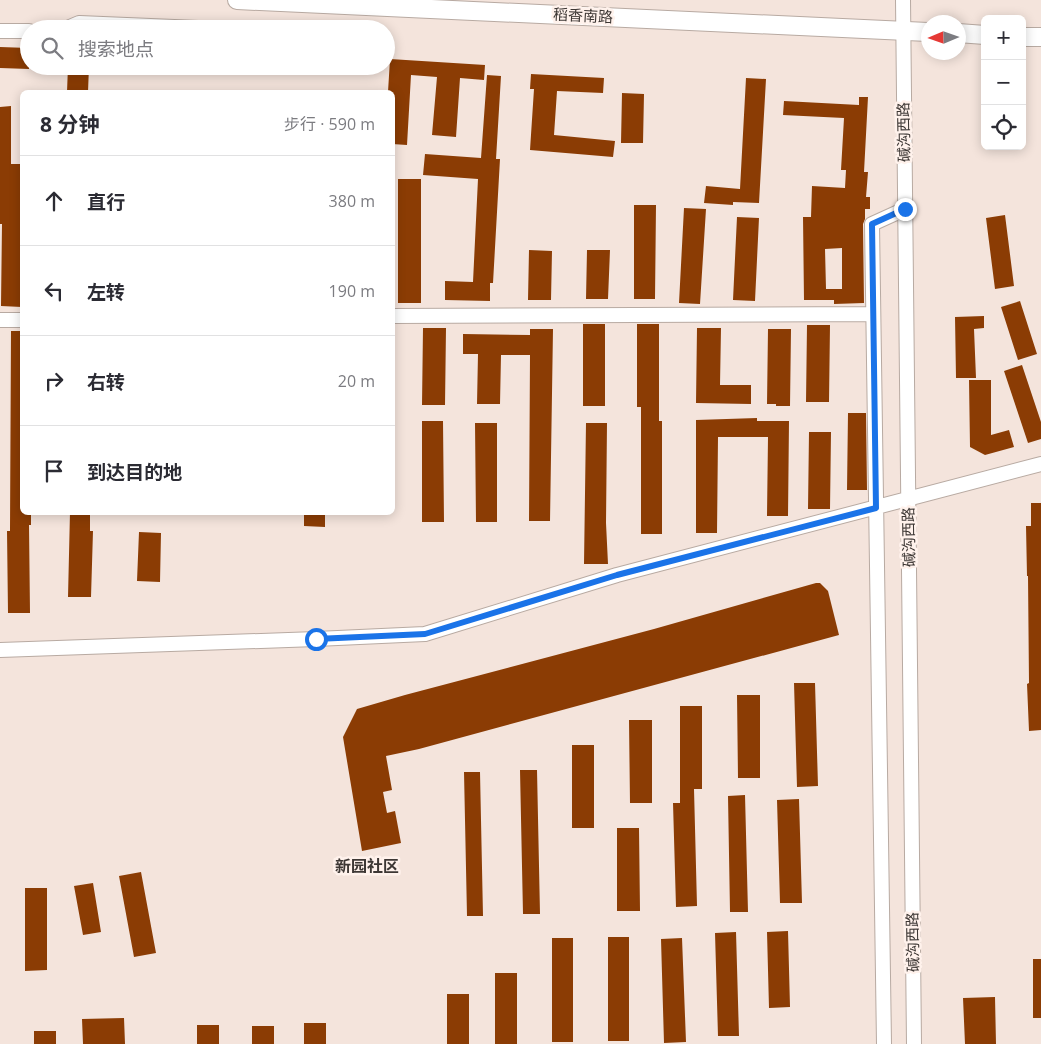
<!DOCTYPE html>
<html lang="zh">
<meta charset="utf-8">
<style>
body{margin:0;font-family:"Open Sans","Noto Sans SC",sans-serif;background:#f2f2f3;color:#2b2b33}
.controls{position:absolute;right:15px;top:15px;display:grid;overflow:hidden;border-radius:8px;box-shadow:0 2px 12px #0003}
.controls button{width:45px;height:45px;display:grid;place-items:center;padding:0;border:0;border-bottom:1px solid #e1e1e2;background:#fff;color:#2b2b33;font:25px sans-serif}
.compass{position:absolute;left:921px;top:15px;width:45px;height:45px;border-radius:50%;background:#fff;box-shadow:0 2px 12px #0003;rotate:268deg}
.stop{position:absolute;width:15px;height:15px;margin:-11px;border:4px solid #1a73e8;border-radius:50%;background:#fff}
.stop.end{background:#1a73e8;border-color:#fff;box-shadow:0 1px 5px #0008}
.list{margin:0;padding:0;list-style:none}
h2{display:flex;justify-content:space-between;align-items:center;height:65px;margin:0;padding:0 20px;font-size:21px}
h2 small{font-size:16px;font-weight:400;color:#7c7c81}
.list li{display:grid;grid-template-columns:32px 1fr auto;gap:15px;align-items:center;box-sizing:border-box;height:90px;padding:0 20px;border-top:1px solid #e1e1e2}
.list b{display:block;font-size:19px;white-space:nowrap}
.list em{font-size:16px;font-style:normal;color:#7c7c81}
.icon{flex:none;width:28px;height:28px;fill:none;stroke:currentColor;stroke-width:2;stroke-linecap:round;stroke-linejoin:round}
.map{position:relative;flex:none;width:1041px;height:1044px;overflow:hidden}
.search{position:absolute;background:#fff;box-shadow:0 2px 12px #0003;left:20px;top:20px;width:375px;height:55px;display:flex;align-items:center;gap:12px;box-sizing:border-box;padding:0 18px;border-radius:28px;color:#7c7c81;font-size:19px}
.panel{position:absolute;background:#fff;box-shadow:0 2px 12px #0003;left:20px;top:90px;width:375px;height:425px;border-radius:8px}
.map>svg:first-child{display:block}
</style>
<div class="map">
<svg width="1041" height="1044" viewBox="0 0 1041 1044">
<rect width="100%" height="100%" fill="#f4e4dc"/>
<path fill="#8b3c04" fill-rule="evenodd" d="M0,47l29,1v21l-29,-1z
M390,59l95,6 -1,15 -24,-2 -4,59 -24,-2 5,-58 -26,-2 -4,70 -15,-1v-52h-4z
M68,66h21l-1,26h-21z
M531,74l73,4 -1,15 -46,-2 -3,44 61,6 -2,16 -83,-7 4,-61h-4z
M487,75l14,1 -5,83h4l-7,124h-3v18l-45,-1v-19l28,1 5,-103 -55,-4 2,-21 56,4z
M746,78l20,1 -7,124 -26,-1v3l-29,-2 2,-17 34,3z
M622,93l22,1 -1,49h-22z
M859,97h9l-4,75h4l-2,25h4v12h-5v10l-2,5 1,79 -30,1v-4h-30l-1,-83h8l1,-31 33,2 1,-18h-5l3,-52 -61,-3 1,-14 75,4zM842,248v41h-16l-1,-40z
M11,106v58h10l1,143 -21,-1 1,-82h-2v-117z
M398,179h23v124h-23z
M634,205h22l-1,94h-21z
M684,208l22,1 -6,95 -21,-1z
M1005,215l9,71 -19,3 -9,-71z
M737,217l22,1 -4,83 -22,-1z
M529,250l23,1 -1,49h-23z
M587,250h23l-2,49h-22z
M1020,301l17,53 -19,6 -17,-53z
M984,316v12l-10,1 2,49h-20l-1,-61z
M583,324h22v82h-22z
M637,324h22v97h3v113h-21v-127h-4z
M807,325h23l-1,77h-23z
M423,328h23l-1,77h-23z
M697,328h24l-1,57h31v19l-55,-1z
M530,329h23l-3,192h-21l1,-166h-29l-1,49h-23l1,-50h-15v-20l67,1z
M768,329h23l-1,77h-14v-2h-9z
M11,331h11v181h9v13h-2l1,88h-22l-1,-82h3z
M1022,365l19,57v17l-13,4 -24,-72z
M969,380h22v55l18,-5 5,17 -29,8 -15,-8z
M848,413h18l1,77h-20z
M757,418v3h32l-1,95h-21l1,-79h-50l-1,96h-21v-113z
M422,421h21l1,101h-22z
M475,423h22v99h-21z
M586,423h21l-1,100 2,41h-24z
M809,432h22l-1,77h-22z
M1031,503h10v227l-12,1 -2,-47 2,-1 -1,-107h-1l-1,-50h5z
M70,512h20v19h3l-2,66h-23z
M304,512h21v15l-21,-1z
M139,532l22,1 -1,49 -23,-1z
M816,583h4l8,8 11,44 -420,114 -33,7 6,34 -9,2 4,21 8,-2 6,32 -39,8 -19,-114 14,-28 48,-14 249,-66z
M794,683h21l3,103 -21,1z
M737,695h23v83h-22z
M680,706h22v83h-8l3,117 -21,1 -3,-104h7z
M629,720h23v83h-22z
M572,745h22v83h-22z
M520,770h17l3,144h-17z
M464,772h16l3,144h-16z
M745,795l3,117h-18l-2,-116z
M799,799l3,104h-22l-3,-103z
M617,828h22l1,83h-23z
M141,872l15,81 -22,4 -15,-81z
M93,883l8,49 -18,3 -9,-49z
M25,888h22v82l-22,1z
M788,931l2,76 -21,1 -2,-76z
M736,932l3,104h-21l-3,-103z
M608,937h21v104h-21z
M552,938h21v104h-21z
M682,938l4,104 -22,1 -3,-104z
M1033,959h8v59h-8z
M495,973h22v71h-22z
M447,994h22v50h-22z
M995,997l1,47h-31l-2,-46z
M124,1018l1,26h-42l-1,-25z
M304,1023h22v21h-22z
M197,1025h22v19h-22z
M252,1026h22v18h-22z
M34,1031h22v13h-22z"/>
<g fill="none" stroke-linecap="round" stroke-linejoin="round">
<g stroke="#b8aaa2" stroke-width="16">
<path id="minor" d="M903,0l11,1044
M65,29l14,-6 143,6
M0,31h29
M392,316l481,-2
M0,320h22
M0,650l316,-11 109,-5 192,-59 424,-111
M884,1044l-12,-820 33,-15"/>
</g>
<g stroke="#b8aaa2" stroke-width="20">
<path id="major" d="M237,0l691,32
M958,33l27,2
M1022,37h19"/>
</g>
<use href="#minor" stroke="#fff" stroke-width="14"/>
<use href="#major" stroke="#fff" stroke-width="18"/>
</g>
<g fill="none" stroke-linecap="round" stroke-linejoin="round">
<path stroke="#1a73e8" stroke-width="6" d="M316,639l109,-5 192,-59 259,-67 -4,-284 33,-15"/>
</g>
<g text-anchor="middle" stroke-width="5" stroke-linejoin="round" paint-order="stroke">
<g font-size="15" fill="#3d3734" stroke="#fff2ec">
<text transform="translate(583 16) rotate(3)" y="5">稻香南路</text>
<text transform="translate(904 132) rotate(-91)" y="5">碱沟西路</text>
<text transform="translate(909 537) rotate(-91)" y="5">碱沟西路</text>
<text transform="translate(913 942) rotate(-91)" y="5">碱沟西路</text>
</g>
<g font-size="16" font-weight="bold" fill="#3d3734" stroke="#fff2ec">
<text x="367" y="872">新园社区</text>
</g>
</g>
</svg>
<div class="controls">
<button>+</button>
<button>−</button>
<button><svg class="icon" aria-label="locate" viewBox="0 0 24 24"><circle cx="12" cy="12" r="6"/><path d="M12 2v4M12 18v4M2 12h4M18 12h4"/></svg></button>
</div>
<svg class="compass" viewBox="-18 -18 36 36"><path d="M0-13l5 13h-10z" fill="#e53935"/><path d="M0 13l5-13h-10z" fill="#7c7c81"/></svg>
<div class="stop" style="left:316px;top:639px"></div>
<div class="stop end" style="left:905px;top:209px"></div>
<div class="search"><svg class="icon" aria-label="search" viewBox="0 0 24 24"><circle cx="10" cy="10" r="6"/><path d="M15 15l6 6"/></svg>搜索地点</div>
<section class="panel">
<h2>8 分钟<small>步行 · 590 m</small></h2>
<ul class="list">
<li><svg class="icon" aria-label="ahead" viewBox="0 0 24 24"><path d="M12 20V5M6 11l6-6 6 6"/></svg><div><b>直行</b></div><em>380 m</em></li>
<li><svg class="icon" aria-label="left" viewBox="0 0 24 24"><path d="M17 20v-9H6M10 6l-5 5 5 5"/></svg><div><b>左转</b></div><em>190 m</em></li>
<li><svg class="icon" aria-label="right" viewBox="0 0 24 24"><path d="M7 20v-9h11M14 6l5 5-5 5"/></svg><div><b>右转</b></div><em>20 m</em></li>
<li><svg class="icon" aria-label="arrive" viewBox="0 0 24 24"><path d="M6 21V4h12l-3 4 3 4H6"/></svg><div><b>到达目的地</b></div></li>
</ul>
</section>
</div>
